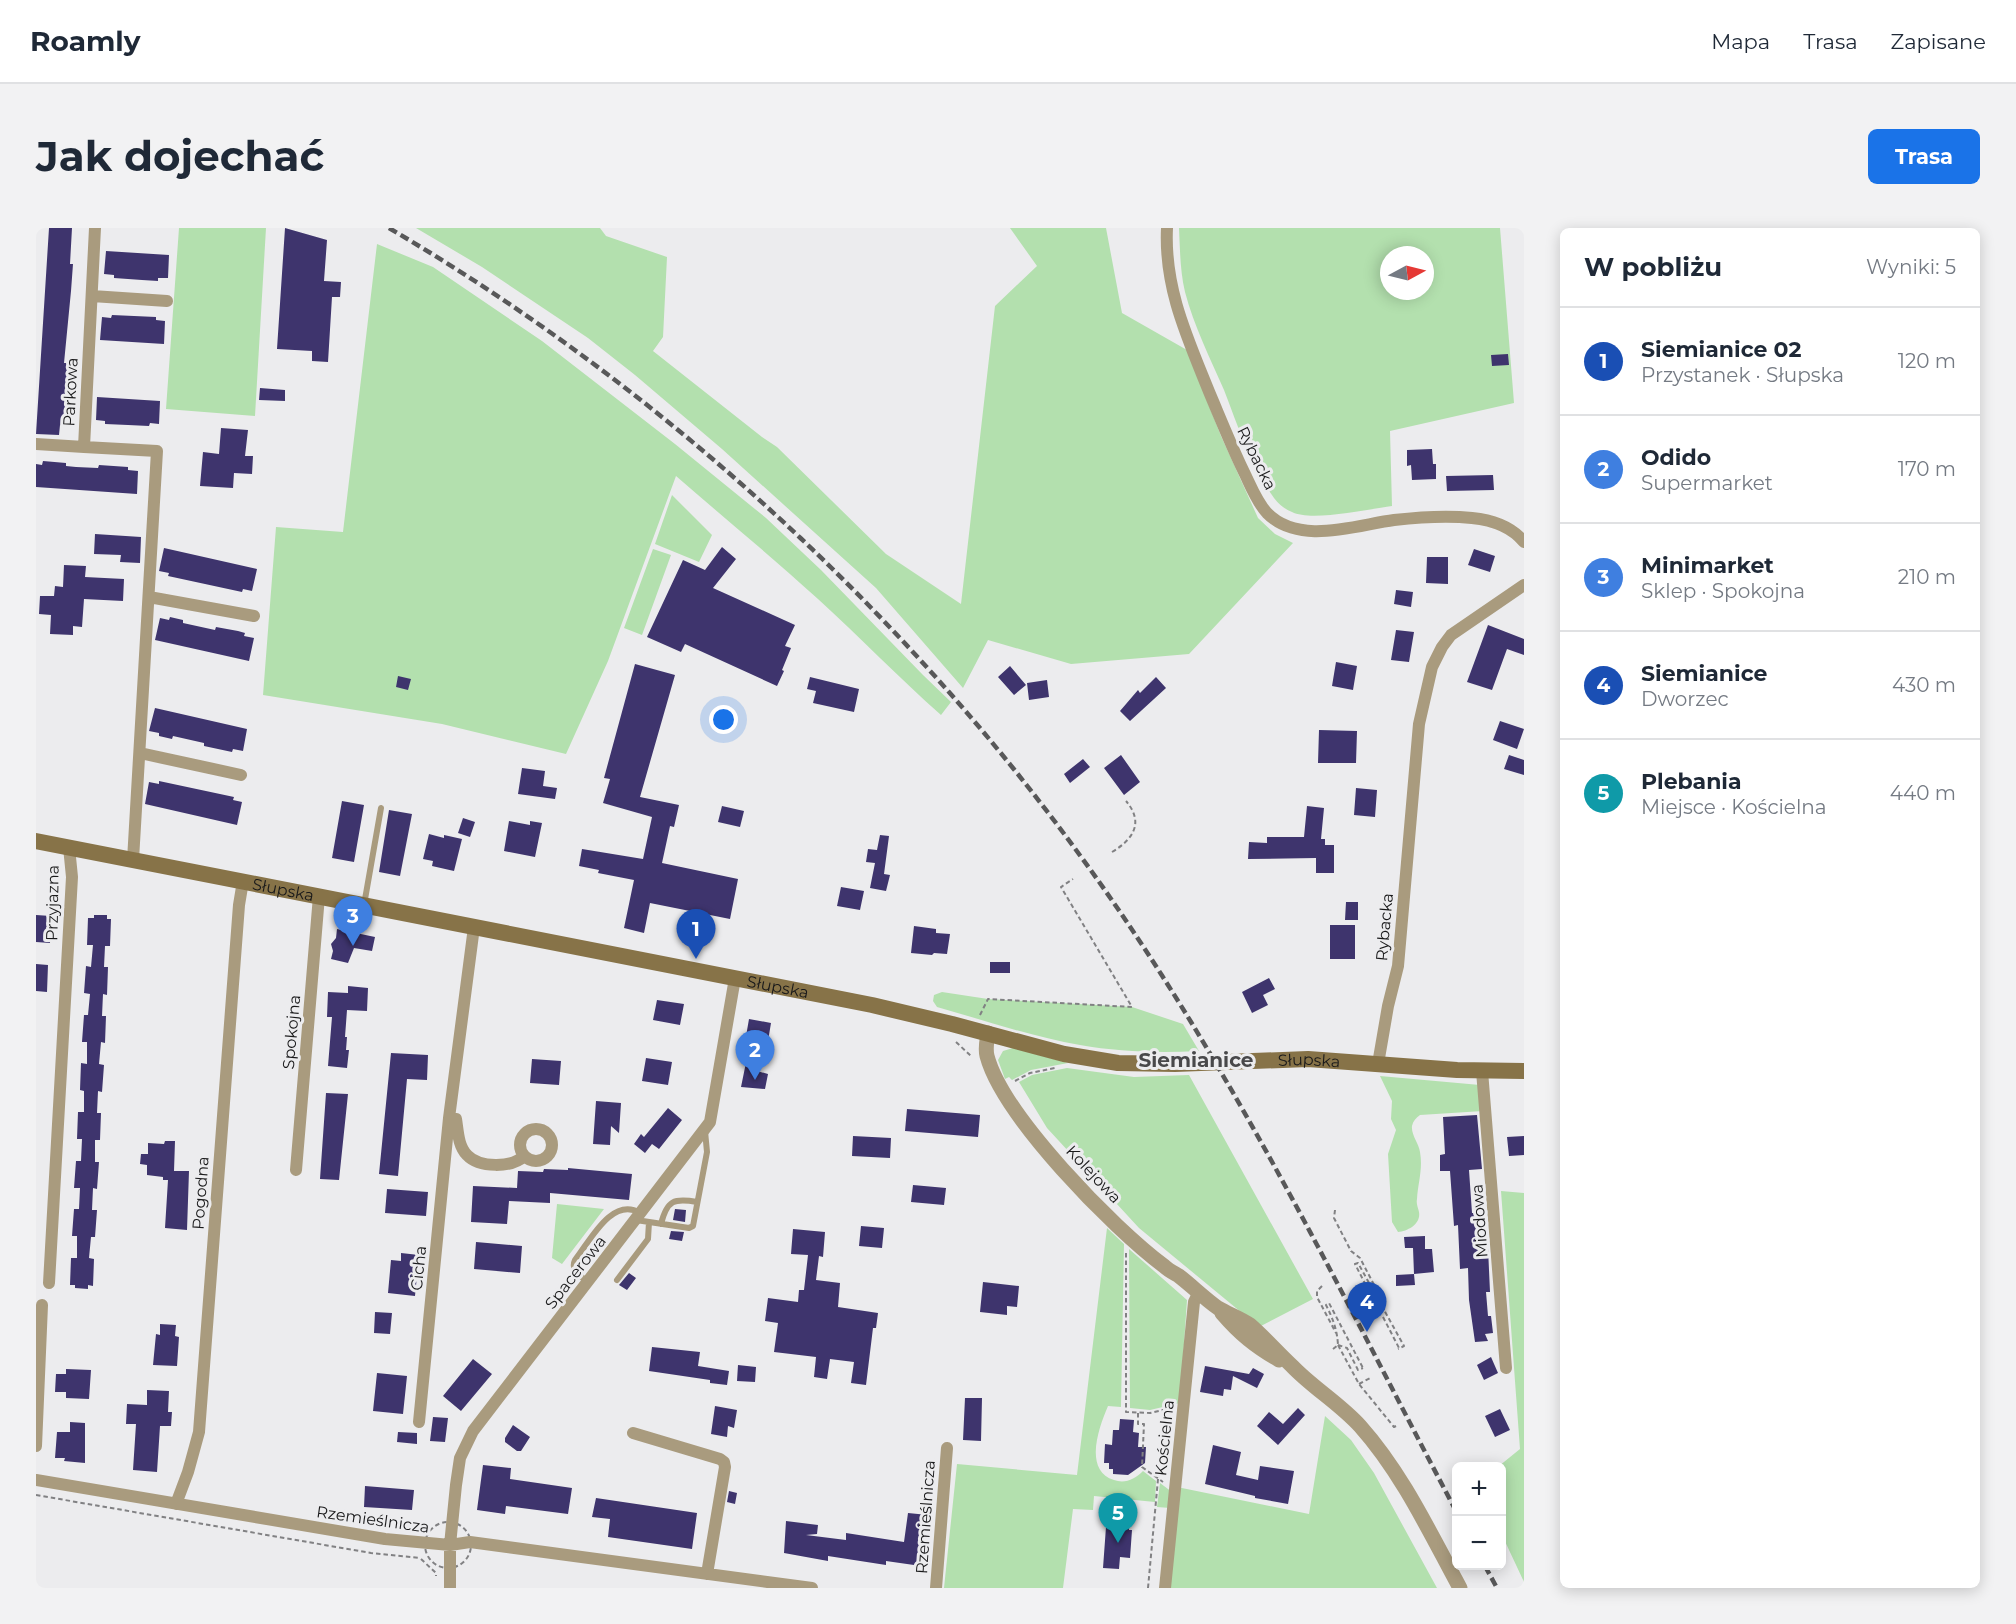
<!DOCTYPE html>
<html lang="pl">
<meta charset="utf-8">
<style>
body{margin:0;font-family:Montserrat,sans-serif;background:#f2f2f3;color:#1f2937}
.controls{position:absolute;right:18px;bottom:18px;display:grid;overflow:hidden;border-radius:9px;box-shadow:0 3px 15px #0003}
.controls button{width:54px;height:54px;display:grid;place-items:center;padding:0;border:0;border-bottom:2px solid #e0e1e3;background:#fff;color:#1f2937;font:30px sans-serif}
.compass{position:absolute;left:1344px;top:18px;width:54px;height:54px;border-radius:50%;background:#fff;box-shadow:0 3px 15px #0003;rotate:83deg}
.you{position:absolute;left:688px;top:492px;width:21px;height:21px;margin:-15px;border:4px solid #fff;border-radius:50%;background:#1a73e8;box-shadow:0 0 0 9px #1a73e833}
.badge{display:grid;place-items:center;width:39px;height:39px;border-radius:50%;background:#1a73e8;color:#fff;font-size:20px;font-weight:700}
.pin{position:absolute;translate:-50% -50px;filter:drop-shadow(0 2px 3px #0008)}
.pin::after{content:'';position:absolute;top:32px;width:21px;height:18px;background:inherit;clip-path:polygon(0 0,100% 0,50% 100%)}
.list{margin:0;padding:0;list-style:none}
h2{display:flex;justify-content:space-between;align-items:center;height:78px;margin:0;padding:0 24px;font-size:26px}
h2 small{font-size:20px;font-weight:400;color:#747a83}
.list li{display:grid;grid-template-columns:39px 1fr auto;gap:18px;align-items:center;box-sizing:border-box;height:108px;padding:0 24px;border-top:2px solid #e0e1e3}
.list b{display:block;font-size:22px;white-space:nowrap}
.list p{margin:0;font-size:20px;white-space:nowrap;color:#747a83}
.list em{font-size:20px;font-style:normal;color:#747a83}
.map{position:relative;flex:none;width:1488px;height:1360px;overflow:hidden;border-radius:9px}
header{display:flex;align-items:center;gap:36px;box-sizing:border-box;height:84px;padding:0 30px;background:#fff;border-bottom:2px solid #e0e1e3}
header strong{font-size:28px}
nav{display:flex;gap:33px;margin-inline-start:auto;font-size:21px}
.intro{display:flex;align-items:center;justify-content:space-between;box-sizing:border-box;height:144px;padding:0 36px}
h1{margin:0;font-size:42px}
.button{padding:15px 27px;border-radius:9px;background:#1a73e8;color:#fff;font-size:21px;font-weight:700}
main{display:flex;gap:36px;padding:0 36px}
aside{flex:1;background:#fff;border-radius:9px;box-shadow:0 3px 15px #0003}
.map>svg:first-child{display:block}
</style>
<header>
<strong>Roamly</strong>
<nav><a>Mapa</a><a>Trasa</a><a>Zapisane</a></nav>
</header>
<div class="intro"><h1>Jak dojechać</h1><a class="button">Trasa</a></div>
<main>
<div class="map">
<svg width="1488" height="1360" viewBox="0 0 1488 1360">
<rect width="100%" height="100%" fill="#ececee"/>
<path fill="#b3e0ae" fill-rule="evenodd" d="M143,0h87l-11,188 -89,-7z
M380,0h184l6,8 61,21 -4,80 -10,14 109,86 15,10 109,107 75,50 34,-298 42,-40 -27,-38h96l16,85 65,37 34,86 37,82 17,16 18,9 -104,111 -118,10 -83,-24 -25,48 -87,-100 -154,-139 -87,-74 -47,-37 -106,-71z
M1143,0h321l14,175 -124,28 2,75c-23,3 -81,16 -100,6 -7,-3 -13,-7 -18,-14 -23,-31 -36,-72 -50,-108 -14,-32 -30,-64 -39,-98 -5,-21 -5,-43 -6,-64zM1353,27h36v36h-36z
M341,16l56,23 109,74 133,103 91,74 55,52 102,105 28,27 -10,13c-42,-37 -81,-78 -123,-116 -46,-42 -95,-82 -142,-123l-68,185 -42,93 -124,-30 -179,-29 13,-168 67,5z
M636,267l40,40 -13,27 -44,-18z
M617,321l18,6 -29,80 -18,-7z
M906,764l46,7 144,8 51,17 16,27c-40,2 -80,1 -119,-6 -48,-8 -96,-25 -143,-38l-4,-6 1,-6z
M977,820l55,15 -37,7 -19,10 -3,-3 -4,2 -7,-19 5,-9z
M1031,840l67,9 55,-2 124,224 -54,28 -120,-99 -92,-100 -28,-46 13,-7z
M1344,848l100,9 3,26 -63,4c-4,3 -7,6 -8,11 -1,9 7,18 8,26 3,17 -2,31 -3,47 -1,5 1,8 2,13 2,12 -11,19 -21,20l-6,-10 -4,-68 8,-24 -5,-11 1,-18z
M1465,963l23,2v389l-22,-47v-69h-3l21,-17z
M521,976l47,5 -42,55 -10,-6z
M1071,1000l17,16 -3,163 -13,-1c-9,21 -25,64 6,74 11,4 21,-1 29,-9l13,10 -1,21 -61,-6 -1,14 -20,-1 -10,79h-119l13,-124 120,11z
M1093,1021l58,51 -7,103 -30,7 -20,-2z
M1289,1188l26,24 23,33 63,115h-268l8,-101 132,27z
M1124,1255l12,9 -2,16 -13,-1z"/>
<path fill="#3e346d" d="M13,0h23l-2,36h3l-2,27 -7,72h3l-2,47 -2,16 -3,-1 -1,10 -23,-1z
M249,0l42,12 -3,41 17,1 -1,15h-8l-4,65 -16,-1v-10l-35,-2z
M70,23l63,4 -1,23h-10v3l-16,-1 -28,-2v-3l-10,-1z
M76,87l44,2v3l9,1 -1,23 -64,-4 2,-23 9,1z
M1472,126l1,11 -17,1 -1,-11z
M224,160l25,2v11l-26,-1z
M61,169l63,4 -1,23 -9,-1 -1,3 -21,-1 -23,-1v-3l-9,-1z
M185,200l27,2 -3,26h8l-1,18 -18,-1 -1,15 -33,-2 3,-34 16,2z
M1396,221l1,15h3v15l-24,1 -1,-15 -4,1v-16z
M7,233l23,2v3l10,1 22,1 1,-3 29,2v3l10,1 -1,23 -101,-7v-23l6,1z
M1457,247l1,15 -47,1 -1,-15z
M59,306l46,3 -1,26 -20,-1 1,-7 -27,-1z
M686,319l14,12 -23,29 82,37 -10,21 6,2 -9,22 2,1 -7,15 -92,-42 -4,8 -34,-15 36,-77 22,10z
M128,320l93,21 -5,22 -9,-2 -1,3 -74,-16 1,-3 -10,-2z
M1438,321l21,7 -5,16 -22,-7z
M1391,329h21v27l-22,-1z
M28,337l22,1 -1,11 39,2 -1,22 -39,-2 -2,28 -9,-1v9l-23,-1 1,-19 -12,-1 1,-18h14l1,-10 8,1z
M1360,362l17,2 -2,15 -17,-3z
M134,389l13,3v3l32,7 1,-3 22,4 7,2 -1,3 10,2 -5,23 -94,-21 5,-22 9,2z
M1452,397l36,14v16l-17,-6 -15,41 -25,-8z
M1360,402l18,2 -5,30 -18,-2z
M1300,434l21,4 -4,24 -21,-4z
M599,436l40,11 -35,122 39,8 -5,22 -4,-1 -8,37 76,16 -8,40 -80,-16 -6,30 -20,-5 10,-48 -36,-7 1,-3 -20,-4 3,-17 61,10 9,-42 -49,-14 7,-24 -6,-1z
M974,438l16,19 -12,10 -16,-18z
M362,448l13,3 -3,11 -12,-3z
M774,449l49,12 -5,23 -41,-9 3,-12 -9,-2z
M1120,449l10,11 -36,33 -10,-10 18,-21 2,3z
M1011,452l2,17 -20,3 -2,-17z
M119,480l92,21 -4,22 -10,-2 -1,3 -28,-6v-3l-31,-7 -1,3 -13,-3v-3l-10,-2z
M1464,493l24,8 -7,20 -24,-9z
M1283,502l38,1 -1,32h-38z
M1085,527l19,27 -16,13 -20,-27z
M1473,527l15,5v15l-20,-6z
M1047,531l7,8 -20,16 -6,-9z
M486,540l23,3 -2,15 14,2 -2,11 -37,-5z
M123,553l75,16 -1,3 9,2 -5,23 -92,-21 4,-22 10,2z
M1320,560l21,2 -2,27 -21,-2z
M306,573l22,4 -10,57 -22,-4z
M686,578l22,5 -4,16 -22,-5z
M1271,578l17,2 -3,31h4v6h9v28h-18v-15l-68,1 1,-17 18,1v-6h37z
M353,582l23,4 -12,62 -21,-4z
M427,590l12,4 -5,15 -12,-4z
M473,593l21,4v-4l12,2 -7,34 -31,-6z
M393,606l15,4v-3l18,4 -8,32 -22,-5 1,-5 -10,-2z
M844,607l9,1 -5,38 6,1 -4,16 -16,-3 5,-25 -9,-1 2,-13 9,1z
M805,659l23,4 -4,19 -23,-4z
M1310,674h12v18h-13z
M0,687l15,1 -1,27 -14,-1z
M58,687h13v4h4l-1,27h-5l-1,21h4l-1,28 -4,-1 -1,22h4l-1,27 -4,-1 -2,22 5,1 -2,27 -4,-1 -1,22h4l-1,27h-5v22h4l-2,27 -4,-1 -1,22h5l-2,27h-4l-2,21 5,1 -1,27 -5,-1v4l-13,-1v-3h-5l1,-27h6v-22h-5l2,-27h5l1,-21h-6l2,-27h5l1,-22h-5l1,-27h6v-21l-4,-1 1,-27 6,1v-22h-5l2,-27h4l2,-21 -6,-1 2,-27 5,1 2,-22h-6l1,-27h6z
M1294,697h25v34h-25z
M878,698l22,3v4l14,1 -3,20 -13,-1 -2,2 -21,-2z
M301,701l38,8 -3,14 -18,-3 -6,15 -17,-4 2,-8 -2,-7 5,-6z
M954,734h20v11h-20z
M0,736l12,1 -1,27 -11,-1z
M1233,750l6,11 -12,6 5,10 -16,8 -10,-21z
M312,758l20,2 -1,23 -20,-1 -2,27h2l-1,13h3l-2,18 -19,-2 4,-49h-5l1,-25 20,1z
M621,772l27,4 -4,21 -27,-5z
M713,791l22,4 -4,24 -5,-1 -5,25 11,3 -3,15 -24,-2 9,-44 -5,-1z
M355,825l37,2 -1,25 -20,-1 -9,97 -19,-2z
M610,830l26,4 -4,23 -26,-4z
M496,831l29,2 -2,24 -29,-2z
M290,865l22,1 -9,86 -19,-1z
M560,873l25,2 -2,30 -8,-7 -1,19 -17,-1z
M632,880l14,12 -23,29 -7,-5 -7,9 -11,-9 7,-10 3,3z
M871,881l73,6 -2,22 -73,-6z
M1441,887l5,54 -13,1 3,43h4l2,35h10l2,44h-4l2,24h3l2,17 -8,1 3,7 -13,1 -6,-42 -1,-32 -8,1 -2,-44 -4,1 -4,-55h-10v-16l5,-1 -2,-37z
M817,908l38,2 -1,20 -38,-2z
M1488,908v19l-15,1 -2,-19z
M129,913h10l-1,30h15l-2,59 -22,-2 3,-48h-5v-3l-16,-2v-10l-7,-1 1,-10h7v-11l16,1z
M532,940l64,6 -3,26 -79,-7v10l-41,-2 -2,23 -36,-2 2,-36 44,2 1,-17 25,1 1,-3 24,1z
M877,957l33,3 -2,17 -33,-3z
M351,961l41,3 -2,24 -41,-3z
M639,981l11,1 -1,12 -12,-2z
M825,998l23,2 -2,20 -23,-2z
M757,1001l32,3 -2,25 -4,-1 -3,24 24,3 -2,24 40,6 -2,15h-3l-7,57 -15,-2 3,-21 -24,-3 -3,20 -13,-2 2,-20 -42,-5 4,-29 -13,-2 3,-23 30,4 1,-12h5l4,-35 -17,-1z
M635,1003l13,1 -2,9 -13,-2z
M1389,1008v13h7l2,23 -20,2 -1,-26h-8l-1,-11z
M440,1014l46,4 -2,27 -46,-4z
M365,1025l18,2 -4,41 -27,-3 3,-33 10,1z
M593,1045l7,5 -9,12 -8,-5z
M1378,1046l1,11 -19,1v-11z
M947,1054l36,4 -2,21 -10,-1v9l-27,-3z
M339,1084l17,1 -2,21 -16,-1z
M124,1096l16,1 -1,11 4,1 -2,29 -24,-1 3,-31 4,1z
M616,1119l48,5 -2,14 31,5 -2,14 -17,-2v-3l-61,-9z
M1455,1129l7,16 -14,7 -7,-15z
M437,1131l19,15 -31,37 -18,-15z
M702,1137l18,2 -1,15 -18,-1z
M1169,1138l44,8 4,-6 11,6 -7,14 -24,-12 -2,14 -7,-1 -1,7 -23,-4z
M30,1141l25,1 -2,29 -23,-1v-6h-11l1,-18h10z
M341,1145l30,3 -4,38 -30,-3z
M111,1162l22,1 -1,21h4l-1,14h-11l-3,46 -24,-2 3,-46h-10l1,-20 20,1z
M929,1170h17l-1,43 -18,-1z
M679,1178l22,4 -3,18 -6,-2 -1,11 -16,-3z
M1262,1180l7,7 -27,30 -21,-19 12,-14 14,12z
M1464,1181l10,21 -15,7 -10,-21z
M397,1189l15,1 -3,24 -15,-1z
M1084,1191l14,1 -1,12 6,1 -1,14h8l-1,16 -17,12 -15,-1v-5h-4v-6h-5l1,-19 7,1 1,-15h6z
M34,1194l15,1v40l-21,-2 1,-3h-10l2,-26h13z
M477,1197l17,12 -9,14h-4l-12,-9v-4z
M362,1204l19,1v11l-20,-2z
M1177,1217l28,7 -5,23 22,5 2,-14 34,5 -6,33 -33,-6v-2l-50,-12z
M447,1237l28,3 -1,11 62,9 -4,26 -62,-8 -1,8 -28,-4z
M329,1258l49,4 -2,20 -48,-3z
M693,1263l8,2 -2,11 -8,-2z
M560,1270l101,15 -5,36 -84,-12 2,-18 -18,-2z
M1086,1276l8,9 -1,17h3l-2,28 -10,-1 -1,12 -16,-1 3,-41 4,1 1,-19h4z
M872,1285l20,2 -7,51 -35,-5v4l-58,-9v5l-44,-8 2,-32 32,4 -1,9 -11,1 40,5v-7l58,9z"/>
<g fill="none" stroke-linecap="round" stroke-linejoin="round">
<path stroke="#818183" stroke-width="2" stroke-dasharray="4.5 3" stroke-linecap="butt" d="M1076,624c22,-13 32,-30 14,-51
M944,787l8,-16 144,8 -71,-120 12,-8
M920,814l16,15
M979,853l15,-8 25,-5
M1299,982l-1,8 17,33 9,7 23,44 1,7 -6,3
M1090,1025v159l24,1 21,-5
M1286,1058l-5,5v6l19,36
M1340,1077l-21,-41 3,-1 46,83 -6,3
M1347,1089l16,31
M1302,1117l21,39 35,43 2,-1
M1302,1117l9,3 11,22 5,-2
M1297,1121l5,-4c-1,-16 -5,-26 -12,-40l3,-2 34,65
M1323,1156l11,-6
M1102,1185v11h6l-2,43 21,15
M0,1267l335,58 49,5
M389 1317a23 23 0 1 1 46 0a23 23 0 1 1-46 0Z
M385,1331l15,14v3
M1112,1360l10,-109"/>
<path stroke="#a99b7e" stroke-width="6" d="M328,677l17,-97
M600,992l53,8 4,-2 14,-74 -2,-21
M625,996c6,-24 13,-26 36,-22
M581,1052l31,-41 1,-17
M552,1054c-7,-6 -18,-11 -13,-22 15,-19 37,-64 65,-47"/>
<path stroke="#a99b7e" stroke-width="12" d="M59,0l-11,219 73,4 -24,409
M1131,0c-3,61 21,111 43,166 11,26 21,51 33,76 7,14 13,31 24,43 32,33 89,12 127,7 26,-3 52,-5 78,-2 20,2 39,8 52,24
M56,68l75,5
M0,216l48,3
M113,369l105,19
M104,525l101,22
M1342,836l10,-58 10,-40 21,-242 13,-57 10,-20 9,-12 73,-50
M1446,843l24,297
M413,890l7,1c2,12 2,27 11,36 12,13 45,13 57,1
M484 917a16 16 0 1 1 32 0a16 16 0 1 1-32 0Z
M260,942l23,-274
M13,1055l23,-406 -3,-30
M383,1194l30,-304 25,-191
M597,1205l87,26 4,3 1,5 -18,107
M0,1218l6,-141
M0,1252l349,59 65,6 20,-3 342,46
M140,1276l12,-32 11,-40 40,-527 4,-24
M414,1360v-43l6,-60 4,-27 13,-27 237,-309 25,-144
M900,1360l11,-140
M1129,1360l29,-286 5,-10"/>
<path stroke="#a99b7e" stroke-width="15" d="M952,805c-1,8 -3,15 -1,23 16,60 126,172 177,210 4,4 10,7 15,10 13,10 25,22 39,32 10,6 22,10 32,17 15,13 27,27 42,41 21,22 47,37 68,60 42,47 70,107 100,162
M1186,1085c18,21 33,33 57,47"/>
<path stroke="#877348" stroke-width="16" id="s1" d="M0,613l836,164 80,19 112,30 54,9 57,1 133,-5 149,11 67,1"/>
<path stroke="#585859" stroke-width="4.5" stroke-dasharray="9 4.5" stroke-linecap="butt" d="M353,0c310,182 579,443 772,746 110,172 200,357 295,537
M1449,1338l12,22"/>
</g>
<g text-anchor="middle" stroke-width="6" stroke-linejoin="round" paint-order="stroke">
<g font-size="16" fill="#19191a" stroke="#ececee">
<text transform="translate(34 164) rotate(-87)" y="6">Parkowa</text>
<text transform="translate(1221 230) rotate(64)" y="6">Rybacka</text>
<text dy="6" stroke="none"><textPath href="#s1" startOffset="252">Słupska</textPath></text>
<text transform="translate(16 675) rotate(-89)" y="6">Przyjazna</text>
<text transform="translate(1348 699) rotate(-85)" y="6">Rybacka</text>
<text dy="6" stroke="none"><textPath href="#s1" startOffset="756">Słupska</textPath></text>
<text transform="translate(255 804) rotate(-85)" y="6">Spokojna</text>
<text dy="6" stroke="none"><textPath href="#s1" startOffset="1296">Słupska</textPath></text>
<text transform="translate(1058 946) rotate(47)" y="6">Kolejowa</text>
<text transform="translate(164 965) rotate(-86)" y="6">Pogodna</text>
<text transform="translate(1443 993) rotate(-94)" y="6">Miodowa</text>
<text transform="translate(382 1040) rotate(-84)" y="6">Cicha</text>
<text transform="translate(539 1044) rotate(-52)" y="6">Spacerowa</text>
<text transform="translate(1128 1210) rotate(-84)" y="6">Kościelna</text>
<text transform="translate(889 1289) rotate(-86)" y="6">Rzemieślnicza</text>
<text transform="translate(337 1291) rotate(8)" y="6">Rzemieślnicza</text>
</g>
<g font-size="20" font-weight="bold" fill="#48484a" stroke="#ececee">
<text x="1160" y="839">Siemianice</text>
</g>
</g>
</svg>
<div class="controls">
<button>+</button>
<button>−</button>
</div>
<svg class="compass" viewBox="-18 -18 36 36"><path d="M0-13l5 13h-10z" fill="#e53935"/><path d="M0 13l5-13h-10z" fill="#747a83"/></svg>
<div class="you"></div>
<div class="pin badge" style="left:660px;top:731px;background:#1a4fb4">1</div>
<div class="pin badge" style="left:719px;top:852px;background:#3f7fe0">2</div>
<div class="pin badge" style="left:317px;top:718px;background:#3f7fe0">3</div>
<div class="pin badge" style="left:1331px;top:1104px;background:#1a4fb4">4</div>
<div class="pin badge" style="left:1082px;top:1315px;background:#0f9aa8">5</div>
</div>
<aside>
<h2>W pobliżu<small>Wyniki: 5</small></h2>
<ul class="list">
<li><span class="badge" style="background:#1a4fb4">1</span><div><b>Siemianice 02</b><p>Przystanek · Słupska</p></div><em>120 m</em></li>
<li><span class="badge" style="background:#3f7fe0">2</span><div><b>Odido</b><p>Supermarket</p></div><em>170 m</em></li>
<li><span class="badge" style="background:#3f7fe0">3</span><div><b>Minimarket</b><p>Sklep · Spokojna</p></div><em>210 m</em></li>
<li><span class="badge" style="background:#1a4fb4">4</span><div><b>Siemianice</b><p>Dworzec</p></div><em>430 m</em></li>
<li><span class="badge" style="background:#0f9aa8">5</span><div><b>Plebania</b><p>Miejsce · Kościelna</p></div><em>440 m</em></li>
</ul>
</aside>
</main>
